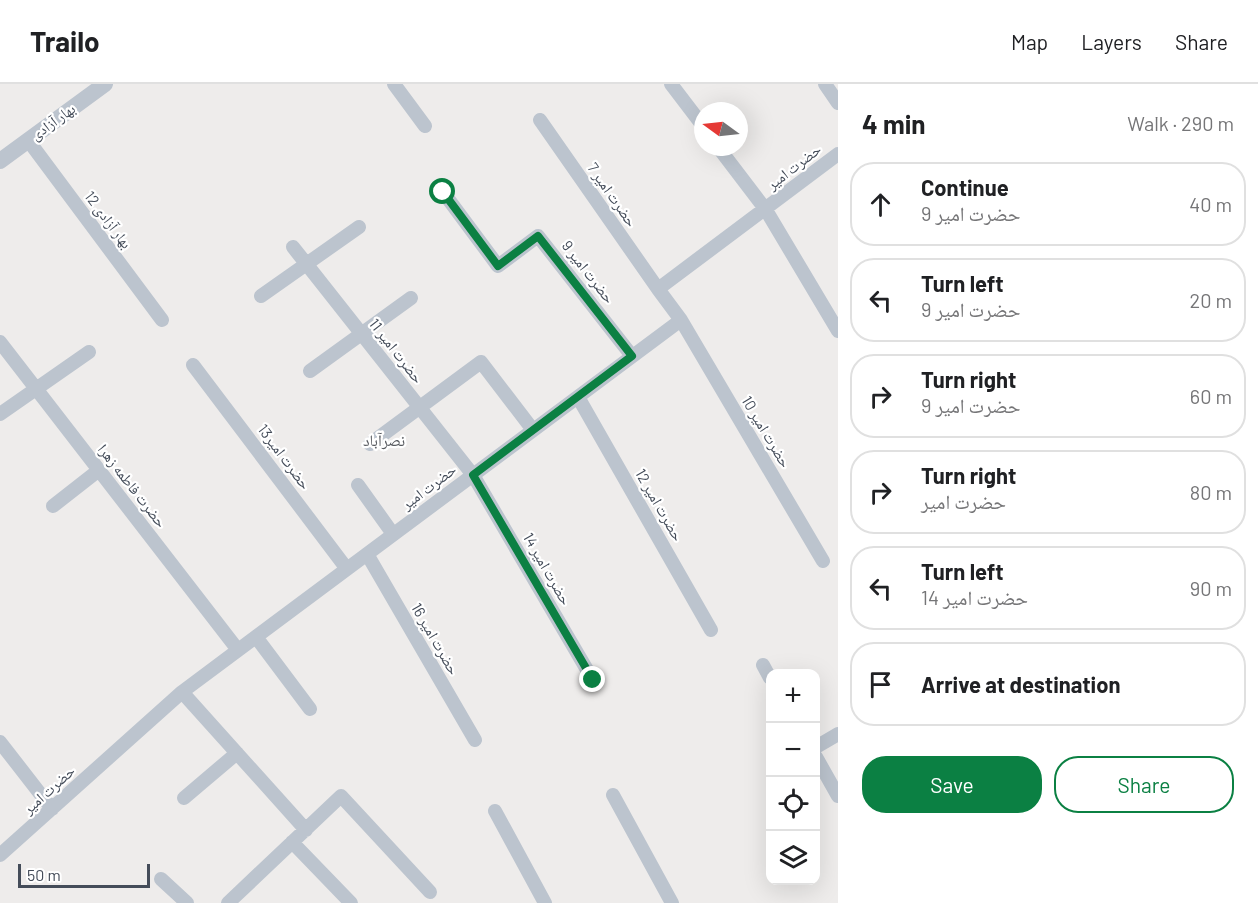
<!DOCTYPE html>
<meta charset="utf-8">
<style>
body{margin:0;font-family:Barlow,"Noto Naskh Arabic",sans-serif;background:#f6f6f6;color:#202124}
.controls{position:absolute;right:18px;bottom:18px;display:grid;overflow:hidden;border-radius:12px;box-shadow:0 6px 24px #0002}
.controls button{width:54px;height:54px;display:grid;place-items:center;padding:0;border:0;border-bottom:2px solid #e0e0e0;background:#fff;color:#202124;font:30px sans-serif}
.compass{position:absolute;left:694px;top:18px;width:54px;height:54px;border-radius:50%;background:#fff;box-shadow:0 6px 24px #0002;rotate:285deg}
.scale{position:absolute;left:18px;bottom:15px;width:132px;box-sizing:border-box;padding-left:6px;border:3px solid #444c59;border-top:0;font-size:16px;line-height:21px;white-space:nowrap;color:#444c59;-webkit-text-stroke:4px #fff;paint-order:stroke}
.stop{position:absolute;width:18px;height:18px;margin:-14px;border:4px solid #0b8043;border-radius:50%;background:#fff}
.stop.end{background:#0b8043;border-color:#fff;box-shadow:0 2px 6px #0008}
.list{margin:0;padding:0;list-style:none}
h2{display:flex;justify-content:space-between;align-items:center;height:78px;margin:0;padding:0 24px;font-size:26px}
h2 small{font-size:20px;font-weight:400;color:#757577}
.list li{display:grid;grid-template-columns:39px 1fr auto;gap:18px;align-items:center;box-sizing:border-box;height:84px;margin:0 12px 12px;padding:0 12px;border:2px solid #e0e0e0;border-radius:24px}
.list b{display:block;font-size:22px;white-space:nowrap}
.list p{margin:0;font-size:20px;white-space:nowrap;color:#757577}
.list em{font-size:20px;font-style:normal;color:#757577}
.actions{display:flex;gap:12px;padding:18px 24px}
.actions a{flex:1;padding:14px 0;border:2px solid #0b8043;border-radius:24px;text-align:center;font-size:21px;color:#0b8043}
.actions .main{background:#0b8043;color:#fff}
.icon{flex:none;width:33px;height:33px;fill:none;stroke:currentColor;stroke-width:2;stroke-linecap:round;stroke-linejoin:round}
.map{position:relative;flex:none;width:838px;height:819px;overflow:hidden}
header{display:flex;align-items:center;gap:36px;box-sizing:border-box;height:84px;padding:0 30px;background:#fff;border-bottom:2px solid #e0e0e0}
header strong{font-size:28px}
nav{display:flex;gap:33px;margin-inline-start:auto;font-size:21px}
main{display:flex}
aside{flex:1;background:#fff}
.map>svg:first-child{display:block}
</style>
<header>
<strong>Trailo</strong>
<nav><a>Map</a><a>Layers</a><a>Share</a></nav>
</header>
<main>
<div class="map">
<svg width="838" height="819" viewBox="0 0 838 819">
<rect width="100%" height="100%" fill="#eeeceb"/>
<g fill="none" stroke-linecap="round" stroke-linejoin="round">
<path stroke="#bcc4ce" stroke-width="14" d="M394,0l31,42
M671,0l32,42
M825,0l13,19
M540,36l118,169
M28,56l134,180
M718,63l48,63 72,121
M443,108l55,74 40,-30 94,120
M293,163l180,228 120,205
M261,212l98,-69
M681,236l142,241
M0,258l238,308
M193,281l154,204
M310,287l101,-73
M578,313l133,233
M0,330l89,-62
M370,360l111,-82 52,68
M358,401l35,49
M53,422l46,-36
M367,470l108,186
M256,553l54,72
M763,581l7,13
M182,608l124,138
M0,658l52,67
M816,663l22,-13
M816,673l22,39
M613,711l59,108
M184,714l53,-45
M495,727l50,92
M292,758l59,61
M0,771l182,-163 499,-372 -23,-31 180,-135
M161,795l26,24
M228,819l113,-107 89,96"/>
<path stroke="#bcc4ce" stroke-width="16" d="M0,77l105,-77"/>
</g>
<g fill="none" stroke-linecap="round" stroke-linejoin="round">
<path stroke="#0b8043" stroke-width="8" d="M443,108l55,74 40,-30 94,120 -159,119 120,205"/>
</g>
<g text-anchor="middle" stroke-width="4.5" stroke-linejoin="round" paint-order="stroke">
<g font-size="15" fill="#444c59" stroke="#fff">
<text transform="translate(53 38) rotate(-36)" y="5">بهار آزادی</text>
<text transform="translate(794 83) rotate(-38)" y="5">حضرت امیر</text>
<text transform="translate(612 111) rotate(55)" y="5">حضرت امیر 7</text>
<text transform="translate(108 136) rotate(53)" y="5">بهار آزادی 12</text>
<text transform="translate(588 188) rotate(52)" y="5">حضرت امیر 9</text>
<text transform="translate(396 267) rotate(52)" y="5">حضرت امیر 11</text>
<text transform="translate(766 348) rotate(59)" y="5">حضرت امیر 10</text>
<text transform="translate(284 373) rotate(53)" y="5">حضرت امیر13</text>
<text transform="translate(132 402) rotate(52)" y="5">حضرت فاطمه زهرا</text>
<text transform="translate(429 403) rotate(-37)" y="5">حضرت امیر</text>
<text transform="translate(659 421) rotate(60)" y="5">حضرت امیر 12</text>
<text transform="translate(547 485) rotate(60)" y="5">حضرت امیر 14</text>
<text transform="translate(435 555) rotate(60)" y="5">حضرت امیر 16</text>
<text transform="translate(49 706) rotate(-42)" y="5">حضرت امیر</text>
</g>
<g font-size="16" fill="#585b60" stroke="#fff">
<text x="384" y="362">نصرآباد</text>
</g>
</g>
</svg>
<div class="controls">
<button>+</button>
<button>−</button>
<button><svg class="icon" aria-label="locate" viewBox="0 0 24 24"><circle cx="12" cy="12" r="6"/><path d="M12 2v4M12 18v4M2 12h4M18 12h4"/></svg></button>
<button><svg class="icon" aria-label="layers" viewBox="0 0 24 24"><path d="M12 4l9 5-9 5-9-5zM3 14l9 5 9-5"/></svg></button>
</div>
<svg class="compass" viewBox="-18 -18 36 36"><path d="M0-13l5 13h-10z" fill="#e53935"/><path d="M0 13l5-13h-10z" fill="#757577"/></svg>
<div class="scale">50 m</div>
<div class="stop" style="left:443px;top:108px"></div>
<div class="stop end" style="left:593px;top:596px"></div>
</div>
<aside>
<h2>4 min<small>Walk · 290 m</small></h2>
<ul class="list">
<li><svg class="icon" aria-label="ahead" viewBox="0 0 24 24"><path d="M12 20V5M6 11l6-6 6 6"/></svg><div><b>Continue</b><p>حضرت امیر 9</p></div><em>40 m</em></li>
<li><svg class="icon" aria-label="left" viewBox="0 0 24 24"><path d="M17 20v-9H6M10 6l-5 5 5 5"/></svg><div><b>Turn left</b><p>حضرت امیر 9</p></div><em>20 m</em></li>
<li><svg class="icon" aria-label="right" viewBox="0 0 24 24"><path d="M7 20v-9h11M14 6l5 5-5 5"/></svg><div><b>Turn right</b><p>حضرت امیر 9</p></div><em>60 m</em></li>
<li><svg class="icon" aria-label="right" viewBox="0 0 24 24"><path d="M7 20v-9h11M14 6l5 5-5 5"/></svg><div><b>Turn right</b><p>حضرت امیر</p></div><em>80 m</em></li>
<li><svg class="icon" aria-label="left" viewBox="0 0 24 24"><path d="M17 20v-9H6M10 6l-5 5 5 5"/></svg><div><b>Turn left</b><p>حضرت امیر 14</p></div><em>90 m</em></li>
<li><svg class="icon" aria-label="arrive" viewBox="0 0 24 24"><path d="M6 21V4h12l-3 4 3 4H6"/></svg><div><b>Arrive at destination</b></div></li>
</ul>
<div class="actions"><a class="main">Save</a><a>Share</a></div>
</aside>
</main>
